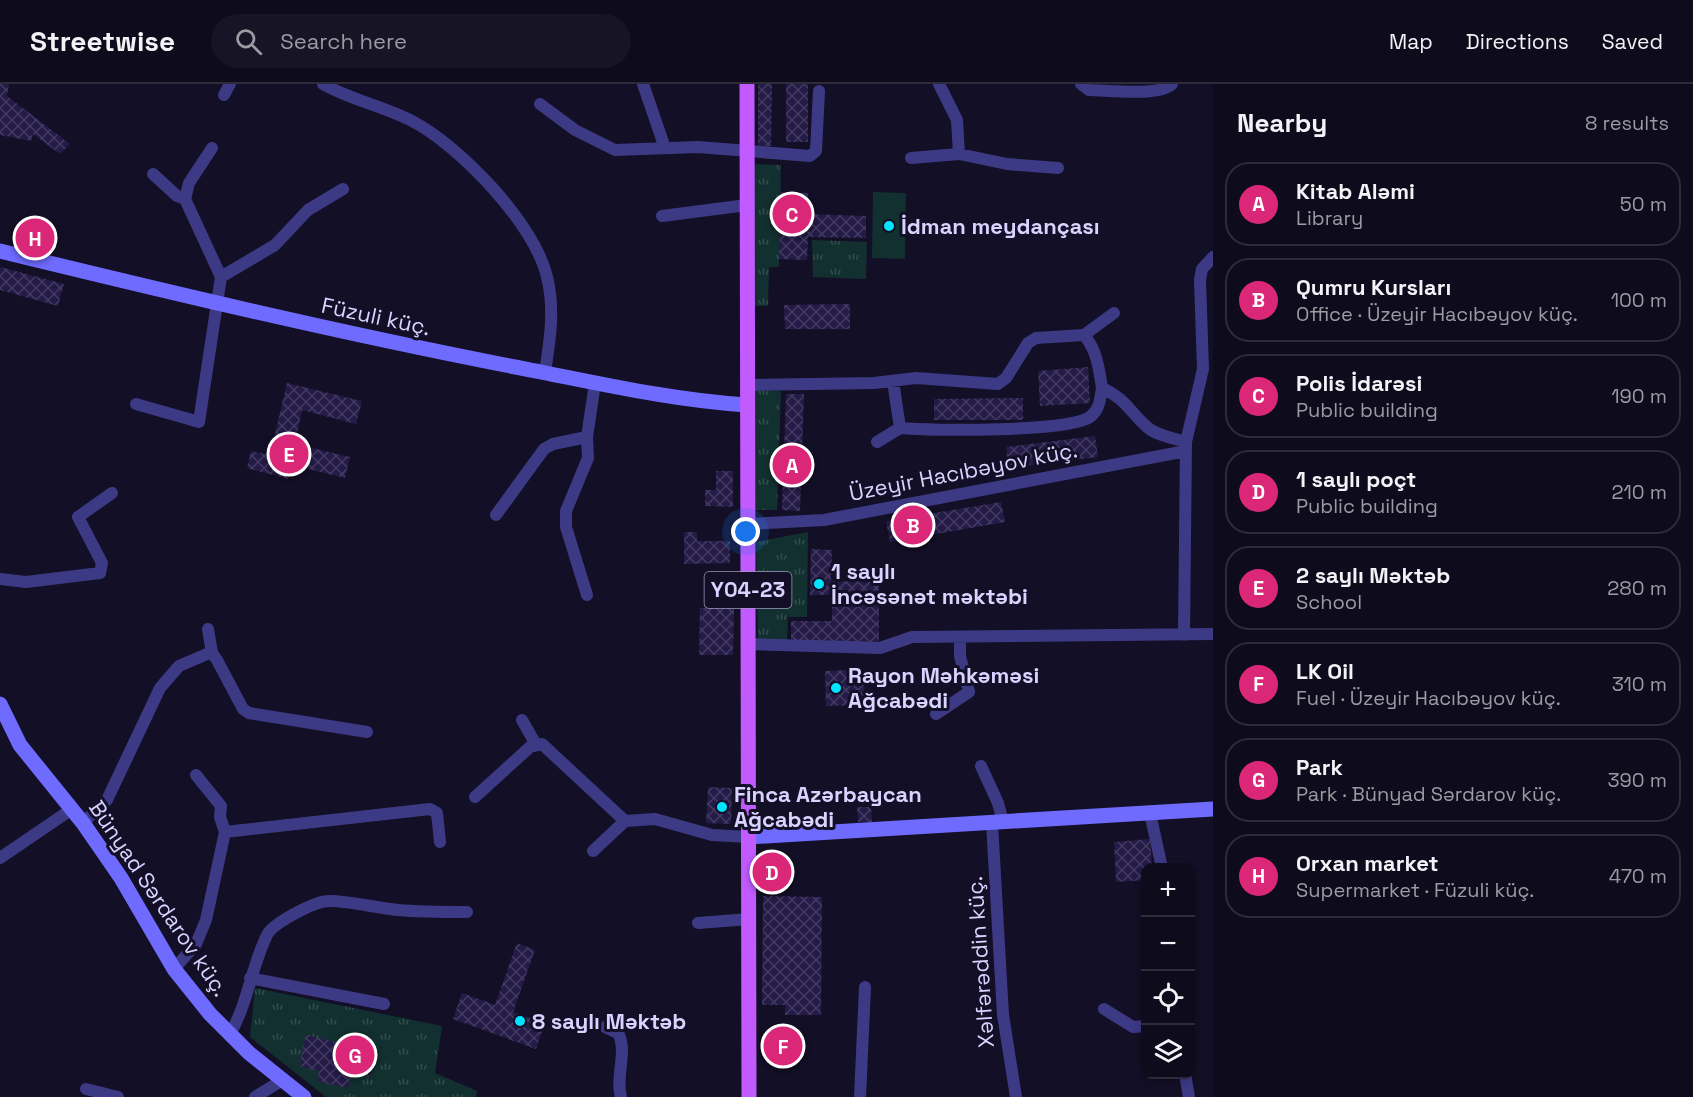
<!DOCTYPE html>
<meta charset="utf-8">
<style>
body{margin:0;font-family:"Space Grotesk",sans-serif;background:#171425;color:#f1f3f6}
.controls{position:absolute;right:18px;bottom:18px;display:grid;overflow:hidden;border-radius:12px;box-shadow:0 3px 9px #0003}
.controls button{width:54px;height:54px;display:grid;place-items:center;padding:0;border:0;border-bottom:2px solid #2e2b3b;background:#0e0b1c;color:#f1f3f6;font:30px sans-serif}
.you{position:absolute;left:746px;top:448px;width:21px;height:21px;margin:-15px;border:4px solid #fff;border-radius:50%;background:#1a73e8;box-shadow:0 0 0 9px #1a73e833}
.badge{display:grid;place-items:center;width:39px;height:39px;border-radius:50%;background:#db2777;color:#fff;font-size:20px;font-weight:700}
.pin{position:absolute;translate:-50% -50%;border:3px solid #fff;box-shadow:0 2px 6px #0006}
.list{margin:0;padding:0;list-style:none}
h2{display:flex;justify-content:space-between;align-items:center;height:78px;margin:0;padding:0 24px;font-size:26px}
h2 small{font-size:20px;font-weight:400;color:#9b9ba3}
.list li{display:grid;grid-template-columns:39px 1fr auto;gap:18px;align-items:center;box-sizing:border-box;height:84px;margin:0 12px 12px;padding:0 12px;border:2px solid #2e2b3b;border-radius:24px}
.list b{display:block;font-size:22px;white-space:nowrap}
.list p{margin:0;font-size:20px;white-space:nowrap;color:#9b9ba3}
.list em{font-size:20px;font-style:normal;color:#9b9ba3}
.icon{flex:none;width:33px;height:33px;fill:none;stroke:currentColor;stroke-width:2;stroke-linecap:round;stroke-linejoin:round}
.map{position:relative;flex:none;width:1213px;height:1013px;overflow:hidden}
header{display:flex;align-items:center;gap:36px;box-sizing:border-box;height:84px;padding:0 30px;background:#0e0b1c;border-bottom:2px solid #2e2b3b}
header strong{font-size:28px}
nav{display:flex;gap:33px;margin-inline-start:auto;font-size:21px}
.search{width:420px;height:54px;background:#171425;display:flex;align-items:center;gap:15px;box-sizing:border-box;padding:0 21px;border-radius:33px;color:#9b9ba3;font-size:22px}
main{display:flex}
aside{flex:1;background:#0e0b1c}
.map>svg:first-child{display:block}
</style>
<header>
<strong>Streetwise</strong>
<div class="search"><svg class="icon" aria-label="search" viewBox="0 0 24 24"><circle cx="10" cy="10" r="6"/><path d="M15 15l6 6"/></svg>Search here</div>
<nav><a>Map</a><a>Directions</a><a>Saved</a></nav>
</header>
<main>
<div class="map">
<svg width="1213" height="1013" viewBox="0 0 1213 1013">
<defs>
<pattern id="grass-tufts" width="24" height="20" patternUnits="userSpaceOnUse" patternTransform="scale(1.5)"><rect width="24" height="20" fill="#12302f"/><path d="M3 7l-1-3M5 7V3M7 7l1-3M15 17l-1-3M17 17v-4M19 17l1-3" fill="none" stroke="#344d4e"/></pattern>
<pattern id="building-cross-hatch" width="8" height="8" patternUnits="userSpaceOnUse" patternTransform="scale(1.5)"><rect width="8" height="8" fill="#241b47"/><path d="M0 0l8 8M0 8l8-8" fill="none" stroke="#433b63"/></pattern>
</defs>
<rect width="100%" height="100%" fill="#130f26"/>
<path fill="url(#grass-tufts)" d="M753,80l28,1 -2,102h-10l-1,39h-14z
M812,156l55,2 -1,37 -53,-2z
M755,307h26l-4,119h-22z
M808,448l-1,85h-19l-1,24h-29l-2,-99z
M255,904l187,38 -7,47 42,18 -1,6h-150l-76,-60z"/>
<path fill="#12302f" d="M873,108l33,1 -1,66 -33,-1z"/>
<path fill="url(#building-cross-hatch)" d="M0,0h9l-2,12 63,48 -10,10 -27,-20 -2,7 -31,-6z
M758,0h14l-1,62h-13z
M786,0h22v58h-22z
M781,108l27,1 -1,21 59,2v22l-58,-1 -1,23 -28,-1z
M0,183l64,17 -6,22 -58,-16z
M850,220v25h-65l-1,-24z
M1088,283l2,36 -50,3 -2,-35z
M287,299l75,18 -6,23 -54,-14 -7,34 55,13 -5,21 -53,-13 -4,14 -41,-11 4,-17 19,4z
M786,310h18l-4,117 -18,-1z
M1023,314v22h-89v-21z
M1095,352l3,21 -90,11 -2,-21z
M716,387h17v36l-28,-1v-16h11z
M1001,418l4,20 -115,20 -4,-21z
M684,448h13v9h33v22l-46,1z
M811,465l21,1 -1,31 48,1v61l-88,-1v-21h41v-26h-22z
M700,524h34l-1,47h-34z
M849,586v12l15,-1 1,24 -39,1 -1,-35z
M708,703l24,1 -1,36 -25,-1z
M857,723h14l1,15h-14z
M1150,755l2,29h-6v12l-30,2 -2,-40z
M765,776h15l-1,23h-15z
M763,812l59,1 -1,118h-36v-10h-23z
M517,859l18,7 -22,62 32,11 -9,26 -83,-30 9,-26 33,12z
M774,950h26v23l-26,-1z
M306,951l69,16 -5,26 -19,-4 -3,15 -31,-7 2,-10 -20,-5z"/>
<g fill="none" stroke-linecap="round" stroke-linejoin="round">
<path stroke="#3d3a85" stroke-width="12" d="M323,0c28,16 60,22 89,37 47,24 123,103 135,156 8,32 3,63 -2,95
M643,0l22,64
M939,0l18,36 2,34
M1081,0l8,6c18,0 71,7 83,-6
M224,11l6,-11
M540,20l35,26 40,20 83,-3 112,9 6,-5 3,-60
M911,74l48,-4 48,10 51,4
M185,115l4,-16 23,-35
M662,132l85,-11
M221,193l54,-32 33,-35 35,-21
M1084,251l30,-22
M893,297l7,47c31,3 169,4 190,-11 10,-8 10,-18 12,-29
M747,301l127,-2 42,-5 82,6 8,-6 22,-35 8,-5 48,-3c13,15 15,34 18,53 25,12 26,22 45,39 10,9 27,11 39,15
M136,320l63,18 22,-145 -36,-78 -8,-3 -24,-22
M877,358l23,-14
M496,431l48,-66 9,-5 34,-7
M748,440l76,-4 362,-69
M0,495l26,3 74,-9 2,-10 -24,-46 34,-24
M587,511l-21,-68v-16l22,-53 -1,-21 8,-54
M208,545l4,24
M1184,551l2,-193 17,-73 -3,-89 2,-11 11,-12
M748,560l132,4 32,-11 301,-3
M936,630l33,-22 -9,-36v-19
M522,636l13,23
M981,682l17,37 5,19
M475,713l55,-50 12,-3 83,77 30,-2 57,16 37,2
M1150,729l12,55
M83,739l24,-23 53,-112 19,-22 28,-12 5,-1 5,7 26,49 6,4 118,19
M992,739l11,192 13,82
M225,748l205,-23 7,4 3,29
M593,767l32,-30
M0,774l72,-49
M698,839l51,-4
M174,885l22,-25 10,-24 19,-88 -5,-15 1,-11 -25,-31
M250,894l134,26
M1104,925l29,18 13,-1
M605,943l13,6c10,18 -3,44 3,64
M230,950c18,-31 21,-66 37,-99 6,-12 48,-34 62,-34 23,0 46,7 69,9 22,2 46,2 69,2
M1185,990l4,23
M86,1005l32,8
M255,1013l26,-16
M860,1013l5,-110"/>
<path stroke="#6f6bff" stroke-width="15" d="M0,167c168,41 336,81 505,114 80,15 161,35 242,40
M0,620l20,41 63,78 38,55 53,91 36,45 39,39 55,44
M749,753l464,-28"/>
<path stroke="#c25bff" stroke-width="15" d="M747,0l2,1013"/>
</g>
<g fill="#00e5ff" stroke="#130f26" stroke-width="2">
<circle cx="889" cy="142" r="6"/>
<circle cx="819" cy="500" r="6"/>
<circle cx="836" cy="604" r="6"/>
<circle cx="722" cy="723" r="6"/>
<circle cx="520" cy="937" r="6"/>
</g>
<g text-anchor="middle" stroke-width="6" stroke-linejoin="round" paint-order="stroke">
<rect fill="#130f26" stroke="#9e99be" stroke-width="1.5" x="704.5" y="488" width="87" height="36" rx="4.5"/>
<g font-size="21" font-weight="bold" fill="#d9d4ff">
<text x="748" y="513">Y04-23</text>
</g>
<g font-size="22" font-weight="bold" fill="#d9d4ff" stroke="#130f26" text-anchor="start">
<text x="901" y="150">İdman meydançası</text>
<text x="831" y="495">1 saylı<tspan x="831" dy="25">İncəsənət məktəbi</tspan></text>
<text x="848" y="599">Rayon Məhkəməsi<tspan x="848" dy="25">Ağcabədi</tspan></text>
<text x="734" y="718">Finca Azərbaycan<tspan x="734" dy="25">Ağcabədi</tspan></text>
<text x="532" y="945">8 saylı Məktəb</text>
</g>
<g font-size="22" fill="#d9d4ff" stroke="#130f26">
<text transform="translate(376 232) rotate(12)" y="8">Füzuli küç.</text>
<text transform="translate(963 387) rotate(-11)" y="8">Üzeyir Hacıbəyov küç.</text>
<text transform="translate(159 814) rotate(56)" y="8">Bünyad Sərdarov küç.</text>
<text transform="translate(980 878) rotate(-94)" y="8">Xəlfərəddin küç.</text>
</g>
</g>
</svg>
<div class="controls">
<button>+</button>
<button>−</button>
<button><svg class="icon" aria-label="locate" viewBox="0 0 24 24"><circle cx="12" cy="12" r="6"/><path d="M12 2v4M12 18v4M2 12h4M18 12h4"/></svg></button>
<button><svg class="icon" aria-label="layers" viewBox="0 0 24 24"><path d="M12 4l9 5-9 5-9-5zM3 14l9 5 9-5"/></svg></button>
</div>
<div class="you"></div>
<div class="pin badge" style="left:792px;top:381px">A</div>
<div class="pin badge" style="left:913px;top:441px">B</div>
<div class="pin badge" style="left:792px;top:130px">C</div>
<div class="pin badge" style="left:772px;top:788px">D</div>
<div class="pin badge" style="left:289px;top:370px">E</div>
<div class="pin badge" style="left:783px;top:962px">F</div>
<div class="pin badge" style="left:355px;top:971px">G</div>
<div class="pin badge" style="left:35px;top:154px">H</div>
</div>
<aside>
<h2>Nearby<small>8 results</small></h2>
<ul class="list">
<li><span class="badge">A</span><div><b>Kitab Aləmi</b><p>Library</p></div><em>50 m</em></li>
<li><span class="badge">B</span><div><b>Qumru Kursları</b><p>Office · Üzeyir Hacıbəyov küç.</p></div><em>100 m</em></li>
<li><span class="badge">C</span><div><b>Polis İdarəsi</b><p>Public building</p></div><em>190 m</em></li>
<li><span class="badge">D</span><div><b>1 saylı poçt</b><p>Public building</p></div><em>210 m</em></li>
<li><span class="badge">E</span><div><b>2 saylı Məktəb</b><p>School</p></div><em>280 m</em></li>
<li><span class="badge">F</span><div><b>LK Oil</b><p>Fuel · Üzeyir Hacıbəyov küç.</p></div><em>310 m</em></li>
<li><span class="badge">G</span><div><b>Park</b><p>Park · Bünyad Sərdarov küç.</p></div><em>390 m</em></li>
<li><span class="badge">H</span><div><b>Orxan market</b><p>Supermarket · Füzuli küç.</p></div><em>470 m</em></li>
</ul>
</aside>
</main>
